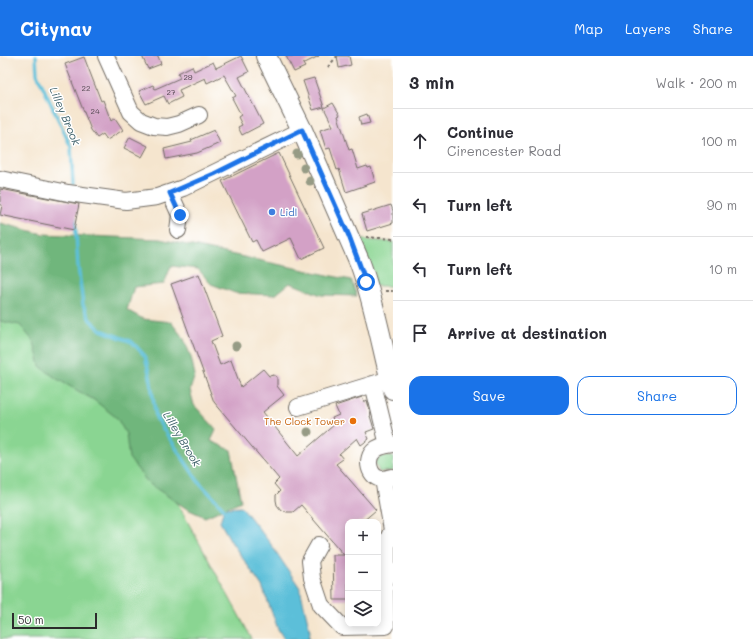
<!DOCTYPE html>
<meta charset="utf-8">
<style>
body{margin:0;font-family:Mali,sans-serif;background:#f2f2f3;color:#2b2b33}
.controls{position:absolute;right:12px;bottom:12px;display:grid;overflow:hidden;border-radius:8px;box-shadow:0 2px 10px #0003}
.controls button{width:36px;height:36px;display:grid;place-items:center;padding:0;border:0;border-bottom:1px solid #e1e1e2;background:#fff;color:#2b2b33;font:20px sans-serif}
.scale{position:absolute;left:12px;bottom:10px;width:85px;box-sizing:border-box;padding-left:4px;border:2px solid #2b2b2b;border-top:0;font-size:11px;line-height:14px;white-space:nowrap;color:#2b2b2b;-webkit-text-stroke:3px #fff;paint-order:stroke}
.stop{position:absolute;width:12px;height:12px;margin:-9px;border:3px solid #1a73e8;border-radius:50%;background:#fff}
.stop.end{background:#1a73e8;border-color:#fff;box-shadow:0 1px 4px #0008}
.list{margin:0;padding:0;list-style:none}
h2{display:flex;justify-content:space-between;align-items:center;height:52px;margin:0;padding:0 16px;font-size:17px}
h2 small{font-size:13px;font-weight:400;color:#7c7c81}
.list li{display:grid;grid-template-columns:26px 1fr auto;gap:12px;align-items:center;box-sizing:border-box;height:64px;padding:0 16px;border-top:1px solid #e1e1e2}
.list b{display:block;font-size:15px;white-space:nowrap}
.list p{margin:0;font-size:13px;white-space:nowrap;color:#7c7c81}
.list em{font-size:13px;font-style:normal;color:#7c7c81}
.actions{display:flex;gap:8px;padding:12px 16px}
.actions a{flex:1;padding:9px 0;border:1px solid #1a73e8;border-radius:12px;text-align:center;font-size:14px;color:#1a73e8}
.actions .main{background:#1a73e8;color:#fff}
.icon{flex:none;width:22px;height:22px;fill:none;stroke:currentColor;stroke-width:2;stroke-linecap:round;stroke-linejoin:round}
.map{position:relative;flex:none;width:393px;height:583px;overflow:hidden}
header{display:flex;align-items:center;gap:24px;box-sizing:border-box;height:56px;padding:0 20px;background:#1a73e8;color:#fff}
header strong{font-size:19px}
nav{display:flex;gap:22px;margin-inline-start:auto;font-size:14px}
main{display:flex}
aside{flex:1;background:#fff}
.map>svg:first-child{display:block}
</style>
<header>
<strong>Citynav</strong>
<nav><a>Map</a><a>Layers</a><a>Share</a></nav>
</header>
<main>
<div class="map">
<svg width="393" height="583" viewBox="0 0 393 583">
<rect width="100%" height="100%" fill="#fff"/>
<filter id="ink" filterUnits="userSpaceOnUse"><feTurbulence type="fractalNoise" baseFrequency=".025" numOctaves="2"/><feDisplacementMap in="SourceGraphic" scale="8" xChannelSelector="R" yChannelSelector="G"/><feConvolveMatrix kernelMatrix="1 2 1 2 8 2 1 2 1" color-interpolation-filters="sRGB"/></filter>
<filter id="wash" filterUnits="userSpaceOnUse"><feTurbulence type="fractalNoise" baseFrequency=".012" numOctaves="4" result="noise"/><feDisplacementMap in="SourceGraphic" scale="16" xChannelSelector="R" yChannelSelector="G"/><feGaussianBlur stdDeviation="0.9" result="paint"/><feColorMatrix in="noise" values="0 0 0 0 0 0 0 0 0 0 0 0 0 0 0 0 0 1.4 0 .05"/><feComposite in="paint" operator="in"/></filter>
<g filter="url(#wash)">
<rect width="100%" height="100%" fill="#f5e5ce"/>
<path fill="#8ad592" stroke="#5a805e" d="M355,183l38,3v44h-19z
M0,184l150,213 102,186h-252z
M382,400l11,1v14l-14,1 -4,-10 2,-3z"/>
<path fill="#6fb67c" stroke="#4d7054" d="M0,167l43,11 117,5 191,41 6,16 -36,-1 -31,-12 -15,12 -40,-2 -24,-9 -13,-15 -27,-3 -7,18 -30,3 -7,23 16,9 28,3 13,17 7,18 4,18 -5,15 4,15 22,24 -5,12 20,9 10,51 -36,16 -18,-8 -39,-26 -19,-25 -3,-24 -9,-16 -23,-18 -37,-21 -17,-13 -6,-24 -14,-17 -20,-4z"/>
<path fill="#5bbfd9" stroke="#437582" d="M242,451l28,36 30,45 10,43 -1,8h-25l-6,-10 -16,-43 -30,-43 -12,-21 4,-14z"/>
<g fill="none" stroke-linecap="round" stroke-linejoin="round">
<path stroke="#5bbfd9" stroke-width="3.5" d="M36,0l1,18 34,73 2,37
M75,162l3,48 5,39 7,15 11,10 31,12 13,14 5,20 6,42 42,63 29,31"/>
</g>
<g id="blocks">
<path fill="#d3a1c6" d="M142,0h16l3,8 -13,5z
M241,0l8,16 -10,5 24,47 -21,11 -4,-8 4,-2 -4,-8 3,-2 -9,-17 4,-2 -12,-21 -17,8 -2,-5 -26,12 3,7 -14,7 -4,-8 -18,8 -7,-13 14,-6 2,4 25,-11 -2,-5 14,-7 2,5 19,-9 3,6z
M286,0h33l-16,8 2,3 -11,5z
M337,0h12l2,9 -12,3z
M84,1l17,44 2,-1 8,21 4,-3 8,12 -16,10 -4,-6 -6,4 -6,-8 -26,-66z
M314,22l10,29 -11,3 -10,-29z
M333,47l7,12 -2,1 11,34 3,-1 6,20 9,-3 1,2 3,-1 4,15 -29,10 -7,-23 -2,1 -7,-22 -4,1 -6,-19 13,-4 -9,-18z
M367,58l3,9 -9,2 -2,-8z
M214,74l6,13 -23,10 -31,6 -2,-10 28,-7 -1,-2z
M130,81l18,9 -6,11 -18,-9z
M279,97l45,95 -23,11 -10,-21 -29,14 -6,-12 -4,2 -30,-61z
M0,133l79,15 -5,26 -74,-15 2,-10h-2z
M391,149l2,6v12l-26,8 -5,-17z
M199,218l23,62 -11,5 9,24 11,-5 10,27 22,-18 6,7 5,-1 3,2v9l7,9 -21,17 35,44 37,-32 -3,-6 7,-3 -4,-9 27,-9 2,5 3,-2 4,16h-1l4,13 -8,3 3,7 -8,6 -4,-7 -18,16 4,5 -7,5 40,46 -14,12h-14v78h-14l-1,-45h11l-43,-50 -8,7h-6l-6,-2 -4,-5 -1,-5v-5l4,-4 -6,-7 5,-5 -65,-77 -43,-118z"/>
</g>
</g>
<g filter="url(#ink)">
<use href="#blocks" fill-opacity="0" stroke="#726c64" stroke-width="1"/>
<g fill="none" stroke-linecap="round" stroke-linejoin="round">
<g stroke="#726c64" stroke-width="18">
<path id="minor" d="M106,0l25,56 10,9 13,5 13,1 12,-3 20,-9
M0,123l68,14 58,8 31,-4 26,-9 119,-58
M170,137l10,22 -2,15
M373,328l15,61
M298,351l92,-28
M393,388c-6,1 -14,2 -18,6 -11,8 -6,29 8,29 3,0 7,-2 10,-2
M319,489l-9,16 2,17 9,27 21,22 44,-1 -1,-44 2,-5v-36l5,-11 -9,-51"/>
</g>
<g stroke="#726c64" stroke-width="22">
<path id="major" d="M266,0l36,74 58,133c15,41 22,84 33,126"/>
</g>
<path stroke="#726c64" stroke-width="2" stroke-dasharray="3 3" stroke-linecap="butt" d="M328,11l9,-11
M366,181l27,2
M385,235h8"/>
<use href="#minor" stroke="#fff" stroke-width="16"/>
<use href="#major" stroke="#fff" stroke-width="20"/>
</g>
<g fill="#969b85">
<circle cx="297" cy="98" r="4.5"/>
<circle cx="304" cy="112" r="4.5"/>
<circle cx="310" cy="125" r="4.5"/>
<circle cx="236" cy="290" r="4.5"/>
<circle cx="308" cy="376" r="4.5"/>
</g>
</g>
<g fill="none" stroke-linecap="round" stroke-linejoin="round" filter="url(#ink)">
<path stroke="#1a73e8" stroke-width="5" d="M180,159l-10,-22 44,-19 88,-44 47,106 17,46"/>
</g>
<circle fill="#3f7fe0" stroke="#fff" stroke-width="1.5" cx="272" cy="156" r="4"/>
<circle fill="#e8710a" stroke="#fff" stroke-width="1.5" cx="353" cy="365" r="4"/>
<g text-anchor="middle" stroke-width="3" stroke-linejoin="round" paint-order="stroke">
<g font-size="8" fill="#554852">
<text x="188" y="24">29</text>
<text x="86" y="35">22</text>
<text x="171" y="39">27</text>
<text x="95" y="58">24</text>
</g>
<g font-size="10" fill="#366cbe" stroke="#fff" text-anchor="start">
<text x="280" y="160">Lidl</text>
</g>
<g font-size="10" fill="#c56008" stroke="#fff" text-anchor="end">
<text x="345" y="369">The Clock Tower</text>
</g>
<g font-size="11" font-style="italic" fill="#3c5f68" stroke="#fff">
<text transform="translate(65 60) rotate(67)" y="4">Lilley Brook</text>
<text transform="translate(182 383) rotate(59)" y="4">Lilley Brook</text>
</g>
</g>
</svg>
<div class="controls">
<button>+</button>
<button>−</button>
<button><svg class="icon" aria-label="layers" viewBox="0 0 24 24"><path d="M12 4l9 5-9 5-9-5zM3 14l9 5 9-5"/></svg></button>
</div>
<div class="scale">50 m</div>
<div class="stop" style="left:366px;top:226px"></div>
<div class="stop end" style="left:180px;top:159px"></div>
</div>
<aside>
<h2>3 min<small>Walk · 200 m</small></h2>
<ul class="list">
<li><svg class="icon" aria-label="ahead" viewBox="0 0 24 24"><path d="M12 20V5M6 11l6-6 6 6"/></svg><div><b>Continue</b><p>Cirencester Road</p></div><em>100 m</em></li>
<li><svg class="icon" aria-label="left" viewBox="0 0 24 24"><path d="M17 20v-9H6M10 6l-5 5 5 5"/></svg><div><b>Turn left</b></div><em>90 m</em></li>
<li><svg class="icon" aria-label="left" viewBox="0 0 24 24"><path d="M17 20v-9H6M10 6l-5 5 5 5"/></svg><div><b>Turn left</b></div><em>10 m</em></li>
<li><svg class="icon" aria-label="arrive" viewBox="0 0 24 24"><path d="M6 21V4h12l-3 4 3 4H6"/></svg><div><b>Arrive at destination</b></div></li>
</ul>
<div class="actions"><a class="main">Save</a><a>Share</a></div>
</aside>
</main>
